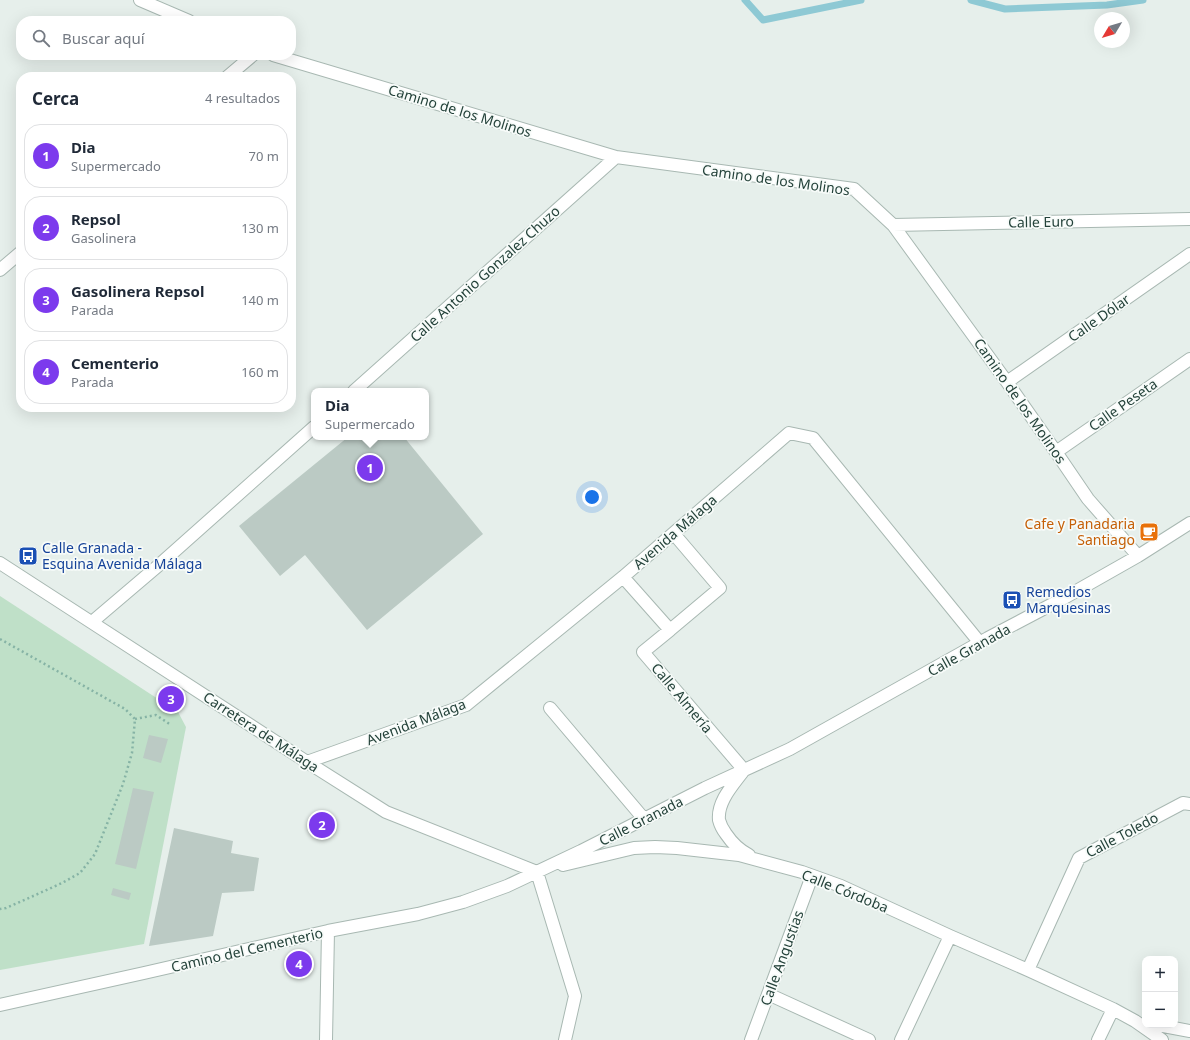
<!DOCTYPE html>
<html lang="es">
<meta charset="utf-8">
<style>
body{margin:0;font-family:"Noto Sans",sans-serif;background:#f6f6f7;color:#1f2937}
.controls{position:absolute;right:12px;bottom:12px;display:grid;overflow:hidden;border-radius:8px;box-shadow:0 4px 16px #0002}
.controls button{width:36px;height:36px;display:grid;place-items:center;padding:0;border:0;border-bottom:1px solid #e0e1e3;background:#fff;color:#1f2937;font:20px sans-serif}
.compass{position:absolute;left:1094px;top:12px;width:36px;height:36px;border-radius:50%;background:#fff;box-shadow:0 4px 16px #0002;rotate:232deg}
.you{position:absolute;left:592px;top:497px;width:14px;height:14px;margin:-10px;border:3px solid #fff;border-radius:50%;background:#1a73e8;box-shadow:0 0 0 6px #1a73e833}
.badge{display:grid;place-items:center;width:26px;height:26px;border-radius:50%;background:#7c3aed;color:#fff;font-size:13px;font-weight:700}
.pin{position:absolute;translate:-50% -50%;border:2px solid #fff;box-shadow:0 1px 4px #0006}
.popup{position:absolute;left:311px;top:388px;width:118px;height:52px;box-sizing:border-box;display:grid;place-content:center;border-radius:8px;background:#fff;filter:drop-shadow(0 1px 3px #0005);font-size:13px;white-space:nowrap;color:#747a83}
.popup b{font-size:15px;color:#1f2937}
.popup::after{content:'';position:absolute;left:50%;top:100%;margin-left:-8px;border:8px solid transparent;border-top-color:#fff}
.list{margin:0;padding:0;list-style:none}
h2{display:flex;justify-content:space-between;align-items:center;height:52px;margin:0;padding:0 16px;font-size:17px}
h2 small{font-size:13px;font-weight:400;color:#747a83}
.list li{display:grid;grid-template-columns:26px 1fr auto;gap:12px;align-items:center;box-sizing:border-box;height:64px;margin:0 8px 8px;padding:0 8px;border:1px solid #e0e1e3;border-radius:16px}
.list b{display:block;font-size:15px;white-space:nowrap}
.list p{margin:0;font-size:13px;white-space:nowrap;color:#747a83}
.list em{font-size:13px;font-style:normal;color:#747a83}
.icon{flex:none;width:22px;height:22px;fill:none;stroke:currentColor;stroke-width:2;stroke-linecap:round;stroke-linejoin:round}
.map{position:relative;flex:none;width:1190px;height:1040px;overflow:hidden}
.search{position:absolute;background:#fff;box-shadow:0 4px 16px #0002;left:16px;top:16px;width:280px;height:44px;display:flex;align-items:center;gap:10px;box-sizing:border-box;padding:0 14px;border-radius:16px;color:#747a83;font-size:15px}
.panel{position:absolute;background:#fff;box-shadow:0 4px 16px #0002;left:16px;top:72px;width:280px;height:340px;border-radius:16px}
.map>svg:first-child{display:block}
</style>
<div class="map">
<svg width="1190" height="1040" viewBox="0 0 1190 1040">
<rect width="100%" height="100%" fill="#e6efeb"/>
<path fill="#bfe0c8" d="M0,596l178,116 8,15 -42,217 -144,26z"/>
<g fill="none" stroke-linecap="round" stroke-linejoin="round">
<path stroke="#8ec9d4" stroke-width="7" d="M745,0l18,20 98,-20
M971,0l34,9 102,-4 36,-5"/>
</g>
<path fill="#bbcac4" d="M348,437h56l79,97 -116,96 -62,-75 -25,21 -41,-50z
M149,735l19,4 -7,24 -18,-5z
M133,788l21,4 -18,77 -21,-5z
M174,828l59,13 -2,12 28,5 -5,33 -32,2 -9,43 -64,10z
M113,888l18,5 -2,7 -18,-5z"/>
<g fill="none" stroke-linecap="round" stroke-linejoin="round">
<g stroke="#a8b8b2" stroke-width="14">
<path id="minor" d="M140,0l49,21
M273,55l343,102 238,32 39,36 114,157 49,70 32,47 50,57
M227,77l26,-22
M893,225l297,-6
M0,270l21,-18
M1007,382l183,-128
M354,391l262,-234
M1056,452l134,-93
M0,563l307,199 79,50 151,60
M623,577l47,53 50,-42 -46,-54
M92,622l67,-57 155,-138
M670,630l-27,22 101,118c-10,14 -27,31 -25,50 1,4 4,10 7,14 6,9 13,16 23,21
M550,708l94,111
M307,762l159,-57 157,-128 166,-144 24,5 167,205
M563,865l71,-17 21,-1 22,1 62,7 63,17 39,14 109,50 78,34 85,39 22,12 27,19
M537,872l38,124 -10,44
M1028,970l51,-112 104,-55 7,1
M768,994l101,46
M0,1005l144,-32 184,-42 90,-17 45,-12 44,-16 74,-35 124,-63 85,-39 198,-111 76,-40 74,-42 52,-33
M1158,1025l32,6
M326,1040l2,-109
M751,1040l61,-164
M901,1040l49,-104
M1098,1040l15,-31"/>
</g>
<path stroke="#86b3a5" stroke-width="2.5" stroke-dasharray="2 3" stroke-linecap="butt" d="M0,639l125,70 10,10 -3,34 -9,31 -28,70 -15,19 -18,10 -31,14 -25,11 -6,1
M135,719l21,-4 15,10"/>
<use href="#minor" stroke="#fff" stroke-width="12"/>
</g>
<defs>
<g id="cafe-square" transform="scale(1)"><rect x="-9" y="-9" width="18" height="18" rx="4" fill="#e8710a" stroke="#f7fbf9"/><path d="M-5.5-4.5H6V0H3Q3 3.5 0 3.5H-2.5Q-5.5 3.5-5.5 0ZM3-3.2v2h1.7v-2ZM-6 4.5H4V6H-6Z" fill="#fff"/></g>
<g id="bus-square" transform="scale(1)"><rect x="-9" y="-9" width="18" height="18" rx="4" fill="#1a4fb4" stroke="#f7fbf9"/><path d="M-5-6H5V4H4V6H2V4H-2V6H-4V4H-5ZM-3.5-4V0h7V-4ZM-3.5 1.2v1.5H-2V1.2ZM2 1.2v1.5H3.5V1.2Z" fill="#fff"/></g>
</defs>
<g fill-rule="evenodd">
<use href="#cafe-square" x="1149" y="532"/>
<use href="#bus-square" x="28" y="556"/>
<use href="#bus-square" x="1012" y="600"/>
</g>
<g text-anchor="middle" stroke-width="3.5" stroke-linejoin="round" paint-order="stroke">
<g font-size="14" fill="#24423a" stroke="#f7fbf9">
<text transform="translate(460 111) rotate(17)" y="5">Camino de los Molinos</text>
<text transform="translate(776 180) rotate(8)" y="5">Camino de los Molinos</text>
<text transform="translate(1041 222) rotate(-1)" y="5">Calle Euro</text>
<text transform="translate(485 274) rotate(-42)" y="5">Calle Antonio Gonzalez Chuzo</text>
<text transform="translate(1099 318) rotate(-35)" y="5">Calle Dólar</text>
<text transform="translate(1020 401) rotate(55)" y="5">Camino de los Molinos</text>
<text transform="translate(1123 405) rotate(-35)" y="5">Calle Peseta</text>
<text transform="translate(675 532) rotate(-41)" y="5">Avenida Málaga</text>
<text transform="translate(969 650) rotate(-29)" y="5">Calle Granada</text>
<text transform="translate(682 698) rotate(50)" y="5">Calle Almería</text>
<text transform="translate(416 722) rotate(-21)" y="5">Avenida Málaga</text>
<text transform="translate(261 732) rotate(33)" y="5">Carretera de Málaga</text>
<text transform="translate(641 821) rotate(-27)" y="5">Calle Granada</text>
<text transform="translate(1122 835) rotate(-28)" y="5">Calle Toledo</text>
<text transform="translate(845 891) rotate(22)" y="5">Calle Córdoba</text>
<text transform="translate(247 950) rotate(-13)" y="5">Camino del Cementerio</text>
<text transform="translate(782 958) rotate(-70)" y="5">Calle Angustias</text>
</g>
<g font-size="14" fill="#c56008" stroke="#f7fbf9" text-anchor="end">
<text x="1135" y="529">Cafe y Panadaria<tspan x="1135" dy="16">Santiago</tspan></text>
</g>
<g font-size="14" fill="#164399" stroke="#f7fbf9" text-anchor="start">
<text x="42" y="553">Calle Granada -<tspan x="42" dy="16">Esquina Avenida Málaga</tspan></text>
<text x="1026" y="597">Remedios<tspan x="1026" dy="16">Marquesinas</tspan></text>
</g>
</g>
</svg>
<div class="controls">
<button>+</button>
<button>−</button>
</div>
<svg class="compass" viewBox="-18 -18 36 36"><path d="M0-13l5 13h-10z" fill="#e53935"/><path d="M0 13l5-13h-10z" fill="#747a83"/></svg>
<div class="you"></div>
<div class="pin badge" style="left:370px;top:468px">1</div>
<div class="popup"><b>Dia</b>Supermercado</div>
<div class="pin badge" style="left:322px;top:825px">2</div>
<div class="pin badge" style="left:171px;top:699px">3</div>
<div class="pin badge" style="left:299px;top:964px">4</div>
<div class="search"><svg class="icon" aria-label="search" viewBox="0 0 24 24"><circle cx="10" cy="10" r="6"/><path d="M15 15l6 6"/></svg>Buscar aquí</div>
<section class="panel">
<h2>Cerca<small>4 resultados</small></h2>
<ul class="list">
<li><span class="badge">1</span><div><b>Dia</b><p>Supermercado</p></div><em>70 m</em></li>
<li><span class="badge">2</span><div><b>Repsol</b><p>Gasolinera</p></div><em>130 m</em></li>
<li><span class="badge">3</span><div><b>Gasolinera Repsol</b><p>Parada</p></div><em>140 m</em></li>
<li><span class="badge">4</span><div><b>Cementerio</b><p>Parada</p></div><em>160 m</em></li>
</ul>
</section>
</div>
